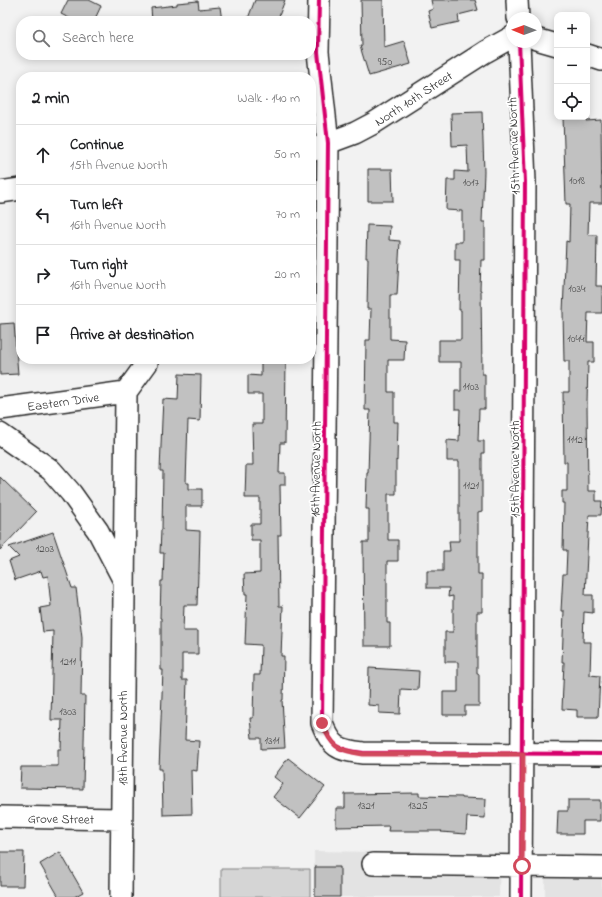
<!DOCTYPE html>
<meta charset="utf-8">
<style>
body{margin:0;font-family:"Indie Flower",sans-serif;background:#f2f2f2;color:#202124}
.controls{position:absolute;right:12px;top:12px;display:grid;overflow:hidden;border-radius:8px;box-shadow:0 2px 10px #0003}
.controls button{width:36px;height:36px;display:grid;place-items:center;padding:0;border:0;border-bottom:1px solid #e0e0e0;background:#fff;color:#202124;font:20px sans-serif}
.compass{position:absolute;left:506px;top:12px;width:36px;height:36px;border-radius:50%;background:#fff;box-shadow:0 2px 10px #0003;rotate:271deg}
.stop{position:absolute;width:12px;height:12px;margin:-9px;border:3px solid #d1495b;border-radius:50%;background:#fff}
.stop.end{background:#d1495b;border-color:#fff;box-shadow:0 1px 4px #0008}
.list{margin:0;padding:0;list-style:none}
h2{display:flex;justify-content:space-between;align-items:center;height:52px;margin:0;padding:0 16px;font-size:17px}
h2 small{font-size:13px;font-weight:400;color:#757577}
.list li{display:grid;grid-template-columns:26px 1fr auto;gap:12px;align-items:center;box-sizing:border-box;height:60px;padding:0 16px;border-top:1px solid #e0e0e0}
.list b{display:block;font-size:15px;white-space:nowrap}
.list p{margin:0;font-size:13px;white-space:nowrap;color:#757577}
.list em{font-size:13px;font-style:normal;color:#757577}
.icon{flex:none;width:22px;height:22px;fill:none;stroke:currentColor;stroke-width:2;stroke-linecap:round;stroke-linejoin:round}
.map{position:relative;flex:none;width:602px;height:897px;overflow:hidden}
.search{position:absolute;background:#fff;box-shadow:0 2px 10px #0003;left:16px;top:16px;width:300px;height:44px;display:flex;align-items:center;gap:10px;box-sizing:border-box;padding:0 14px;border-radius:16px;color:#757577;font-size:15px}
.panel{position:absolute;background:#fff;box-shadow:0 2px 10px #0003;left:16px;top:72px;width:300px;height:292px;border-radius:16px}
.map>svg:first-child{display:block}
</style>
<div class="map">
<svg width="602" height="897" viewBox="0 0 602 897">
<rect width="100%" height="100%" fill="#f2f2f2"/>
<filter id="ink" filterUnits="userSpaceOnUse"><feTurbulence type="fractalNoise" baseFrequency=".025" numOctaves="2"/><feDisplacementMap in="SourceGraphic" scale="8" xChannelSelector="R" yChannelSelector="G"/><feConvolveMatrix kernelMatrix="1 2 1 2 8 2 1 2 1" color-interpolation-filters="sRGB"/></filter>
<g filter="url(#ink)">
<path fill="#e3e3e3" d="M314,851l186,3 -1,43h-185z
M545,855l57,1v41h-57z"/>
<path fill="#d5d5d5" stroke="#808080" d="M221,869h89v28h-89z"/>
<path fill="#c1c1c1" stroke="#2b2b2b" d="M68,0h21l12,6 -7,15h-19l-14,-7z
M255,0h30l-8,21h-30z
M361,0h22l1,47 20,-6 7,23 -42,12 -9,-30h2z
M431,0h44l3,10 -20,5 1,7 -27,6 -4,-17 5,-2z
M198,1l1,8 21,-2 2,14h-70l-1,-13 26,-3v-2z
M482,112l2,60 -2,50h3v38h-4l-1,30h1l1,84h3v35h-6l-1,32h6v12h-2v58l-4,1v62h4v38h-5v62h2v32h-14v9h-22v-23h15v-30h-13v-30h8v-36l-5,1 1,-9h-22v-17h16v-20h7l-1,-10h10v-80h-12v-21l12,1 1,-32h-5v-18h6v-29h-22v-22h22v-30h-2l1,-50h-5v-18h7v-31l-16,-1 1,-30h8v-9l13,1 -1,-27 -15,1 -1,-33z
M563,117h23v4l15,-1 1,83h-13l-1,32h9l-1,51h6v27h-14l-1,29h7v20h-6l-1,41 1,88h8v10h6l-1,14h-12l-4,80h8v18l-9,-1 -1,30h8l-1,33 10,1 -2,41h-21v-7l-15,-1 2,-47h-2l2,-51h-3l2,-37h3l1,-24h-4l1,-47h-2v-12h5v-29h-3l-1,-70h6v-31h-5l-1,-49 3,-71 3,1 1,-38h-4z
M368,169h24l1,32h-25z
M367,225l23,1 -1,14 11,1 -3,54h-7v44l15,1 -1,20h-16v32h6v30h4l-1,39 -1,-1v34h-8v46h10v21h-11v62h3v23h-26l-1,-104h6v-33h-3l1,-36h1l2,-63h-5l1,-70h4l1,-31h-4l1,-51h-2z
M14,323l4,51 -18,1v-51z
M261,359h25l-1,84h-5l-1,30h6v12h-5l1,50h-3l1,71h4l-2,50h3l-1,44h-1l3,48 -24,1v-11h-9l-2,-20h3l1,-43h6l1,-30 -16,-1 2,-50h-2l-1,-20 16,-1v-33h-9v-16h9v-26h-15l1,-33h7l-1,-41h10v-30h-14v-19l13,1z
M179,374l22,1 -1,46 -12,-1 -2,63h3v6h13v17h-16v24l14,1 -1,42h-1l-1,32h-13l-1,26h15v23h-16v26h5l-2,60 14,1 -2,30 -6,-1 1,44 -29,1 -1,-46h-3l4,-99h-2v-52h-1l1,-37h2l1,-28h-4l1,-23h1l1,-59h-3l2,-51 1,-21 15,1z
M0,477l36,35 -36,38z
M53,532l19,56h4l6,49 -1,59h4l-2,93 -63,-1 1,-21h25v-1h12v-17h3l1,-29h-11l2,-89 -10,1 -3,-24 11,-2 -3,-30 -5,1 -2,-6 -26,9 -6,-19 10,-4 -10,-10z
M369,668l50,3 -1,19 -17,-1 -1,25 -21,-1v-7l-11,-1z
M288,758l37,29 -25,31 -27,-21 10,-13 -9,-7z
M419,793v3l43,1v1l24,1 -1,19 -18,-1 -1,17 -25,-2 1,-1h-54l1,-5 -53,1v-19h9v-14z
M568,800h32v21h-17v13h-26l1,-23h10z
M0,852h24l-1,34h-23z
M60,852l23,40 -9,5h-15l-19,-33z
M315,867h25v30h-25z"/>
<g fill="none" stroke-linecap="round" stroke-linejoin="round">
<g stroke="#2b2b2b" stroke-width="24">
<path id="minor" d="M319,0l-1,52 10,91 -6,580c10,24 15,27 41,30l239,1
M517,0l1,18
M536,39l21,6
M519,42l6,140 -4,715
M587,55l15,5
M311,151l17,-8 27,-10 19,-10 111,-71 27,-15
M0,192l21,-3
M126,392l21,-29
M0,409l126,-17
M0,434l51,36 20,23 27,38 25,48
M0,817l121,2
M373,864l229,3
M121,897l5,-505"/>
</g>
<use href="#minor" stroke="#fff" stroke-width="21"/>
<g stroke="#fff" stroke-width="6">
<path id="cycleway" d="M319,0l-1,52 10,91 -6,580c10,24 15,27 41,30l239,1
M519,42l6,140 -4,715"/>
</g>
<use href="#cycleway" stroke="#d6006c" stroke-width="4"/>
</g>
</g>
<g fill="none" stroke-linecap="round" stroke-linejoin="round" filter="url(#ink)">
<path stroke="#d1495b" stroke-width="5" d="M322,723c10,24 15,27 41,31h160l-1,112"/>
</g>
<g text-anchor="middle" stroke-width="3.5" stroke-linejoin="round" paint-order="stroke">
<g font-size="11" fill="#505050">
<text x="385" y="65">950</text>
<text x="577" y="184">1018</text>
<text x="471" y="186">1017</text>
<text x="577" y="292">1034</text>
<text x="576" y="342">1044</text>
<text x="471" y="390">1103</text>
<text x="575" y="443">1112</text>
<text x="471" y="489">1121</text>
<text x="45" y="552">1203</text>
<text x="68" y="665">1211</text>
<text x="68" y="715">1303</text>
<text x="272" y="744">1311</text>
<text x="366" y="809">1321</text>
<text x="418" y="809">1325</text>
</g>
<g font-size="13" fill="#2b2b2b" stroke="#fff">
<text transform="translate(413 98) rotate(-33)" y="5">North 10th Street</text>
<text transform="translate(513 146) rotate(-92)" y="5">15th Avenue North</text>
<text transform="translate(63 401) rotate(-8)" y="5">Eastern Drive</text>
<text transform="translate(315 469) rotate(-89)" y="5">16th Avenue North</text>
<text transform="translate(514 469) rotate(-90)" y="5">15th Avenue North</text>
<text transform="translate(122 738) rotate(-90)" y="5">18th Avenue North</text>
<text transform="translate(61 818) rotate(1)" y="5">Grove Street</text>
</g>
</g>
</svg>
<div class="controls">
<button>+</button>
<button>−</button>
<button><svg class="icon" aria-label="locate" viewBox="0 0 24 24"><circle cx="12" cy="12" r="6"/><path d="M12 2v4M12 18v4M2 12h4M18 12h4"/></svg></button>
</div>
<svg class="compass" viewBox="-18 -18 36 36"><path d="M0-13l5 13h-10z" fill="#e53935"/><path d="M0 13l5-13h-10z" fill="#757577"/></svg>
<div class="stop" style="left:522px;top:866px"></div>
<div class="stop end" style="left:322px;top:723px"></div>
<div class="search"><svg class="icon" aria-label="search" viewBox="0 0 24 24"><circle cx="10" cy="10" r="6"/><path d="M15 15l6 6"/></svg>Search here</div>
<section class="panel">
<h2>2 min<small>Walk · 140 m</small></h2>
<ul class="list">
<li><svg class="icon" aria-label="ahead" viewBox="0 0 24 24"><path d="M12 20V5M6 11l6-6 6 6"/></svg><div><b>Continue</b><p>15th Avenue North</p></div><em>50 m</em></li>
<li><svg class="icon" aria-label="left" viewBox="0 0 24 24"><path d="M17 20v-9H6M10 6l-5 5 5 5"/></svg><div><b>Turn left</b><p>16th Avenue North</p></div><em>70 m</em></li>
<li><svg class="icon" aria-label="right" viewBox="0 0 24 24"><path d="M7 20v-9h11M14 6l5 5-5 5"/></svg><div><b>Turn right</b><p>16th Avenue North</p></div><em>20 m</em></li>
<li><svg class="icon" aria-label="arrive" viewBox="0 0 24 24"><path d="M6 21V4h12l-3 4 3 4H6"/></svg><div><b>Arrive at destination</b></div></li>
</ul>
</section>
</div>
